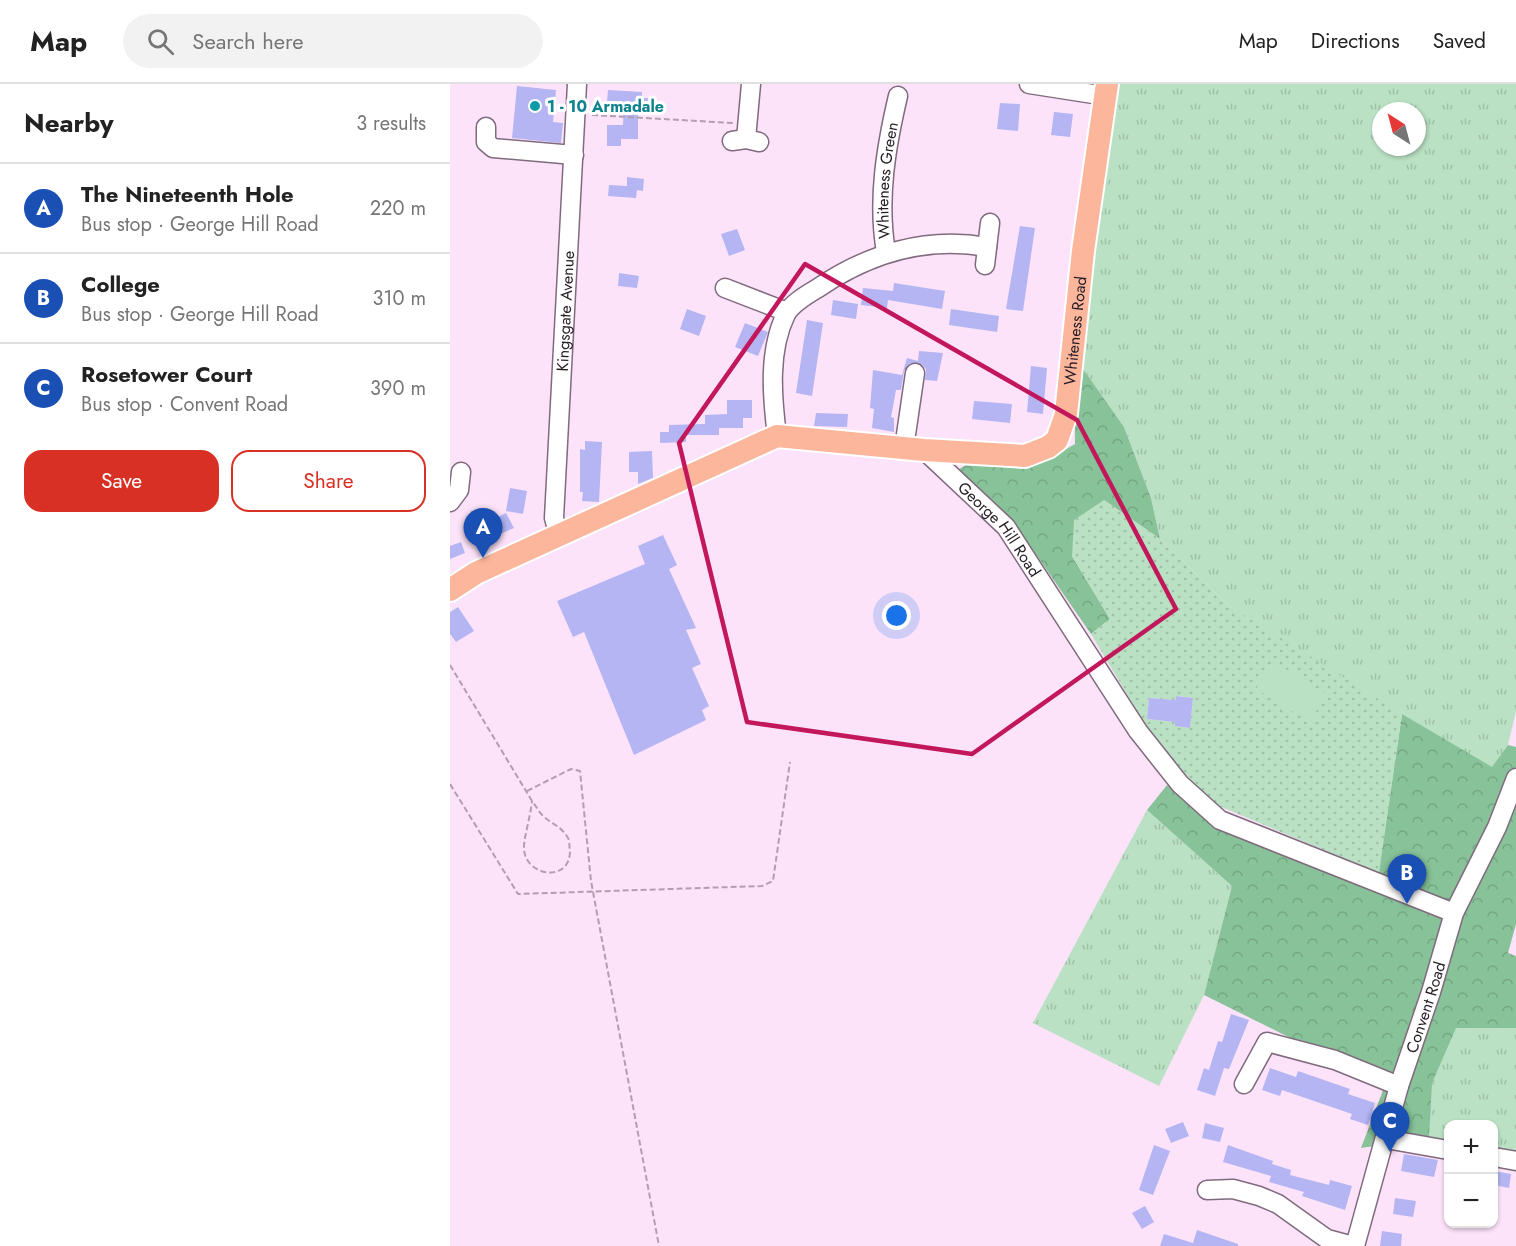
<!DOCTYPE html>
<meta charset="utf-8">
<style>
body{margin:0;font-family:Jost,sans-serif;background:#f2f2f2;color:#222}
.controls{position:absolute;right:18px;bottom:18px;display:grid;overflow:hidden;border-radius:12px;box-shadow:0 2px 4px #0004}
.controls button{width:54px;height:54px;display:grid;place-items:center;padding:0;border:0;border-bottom:2px solid #e0e0e0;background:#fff;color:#222;font:30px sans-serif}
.compass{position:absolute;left:922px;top:18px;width:54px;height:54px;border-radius:50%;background:#fff;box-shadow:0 2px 4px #0004;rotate:324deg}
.you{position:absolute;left:447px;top:532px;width:21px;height:21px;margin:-15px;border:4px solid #fff;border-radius:50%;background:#1a73e8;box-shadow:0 0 0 9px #1a73e833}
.badge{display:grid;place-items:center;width:39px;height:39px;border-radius:50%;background:#d93025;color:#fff;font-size:20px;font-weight:700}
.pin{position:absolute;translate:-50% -50px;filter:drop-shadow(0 2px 3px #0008)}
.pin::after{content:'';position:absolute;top:32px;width:21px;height:18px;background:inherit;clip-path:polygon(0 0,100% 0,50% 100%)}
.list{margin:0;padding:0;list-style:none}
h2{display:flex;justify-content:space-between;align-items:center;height:78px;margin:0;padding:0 24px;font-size:26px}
h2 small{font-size:20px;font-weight:400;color:#767676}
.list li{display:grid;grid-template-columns:39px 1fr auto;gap:18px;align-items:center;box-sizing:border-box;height:90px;padding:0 24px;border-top:2px solid #e0e0e0}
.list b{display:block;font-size:22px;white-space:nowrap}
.list p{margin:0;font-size:20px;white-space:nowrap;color:#767676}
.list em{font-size:20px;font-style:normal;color:#767676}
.actions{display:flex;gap:12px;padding:18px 24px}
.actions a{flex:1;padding:14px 0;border:2px solid #d93025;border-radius:18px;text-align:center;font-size:21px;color:#d93025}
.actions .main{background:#d93025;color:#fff}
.icon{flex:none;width:33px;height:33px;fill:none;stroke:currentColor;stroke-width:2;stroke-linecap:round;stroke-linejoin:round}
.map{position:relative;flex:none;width:1066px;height:1162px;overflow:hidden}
header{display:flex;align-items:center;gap:36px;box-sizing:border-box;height:84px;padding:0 30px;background:#fff;border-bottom:2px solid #e0e0e0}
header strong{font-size:28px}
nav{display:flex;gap:33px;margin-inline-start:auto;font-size:21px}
.search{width:420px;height:54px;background:#f2f2f2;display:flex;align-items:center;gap:15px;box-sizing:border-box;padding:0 21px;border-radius:33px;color:#767676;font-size:22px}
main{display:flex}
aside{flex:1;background:#fff}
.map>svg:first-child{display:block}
</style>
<header>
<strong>Map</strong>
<div class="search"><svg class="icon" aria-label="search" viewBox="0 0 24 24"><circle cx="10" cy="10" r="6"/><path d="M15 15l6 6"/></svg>Search here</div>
<nav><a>Map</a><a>Directions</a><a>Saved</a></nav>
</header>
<main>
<aside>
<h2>Nearby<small>3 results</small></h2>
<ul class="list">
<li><span class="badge" style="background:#1a4fb4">A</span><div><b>The Nineteenth Hole</b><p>Bus stop · George Hill Road</p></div><em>220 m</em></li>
<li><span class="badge" style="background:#1a4fb4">B</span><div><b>College</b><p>Bus stop · George Hill Road</p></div><em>310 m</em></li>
<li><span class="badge" style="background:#1a4fb4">C</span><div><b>Rosetower Court</b><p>Bus stop · Convent Road</p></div><em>390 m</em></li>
</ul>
<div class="actions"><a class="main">Save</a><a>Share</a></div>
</aside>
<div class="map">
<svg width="1066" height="1162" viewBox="0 0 1066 1162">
<defs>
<pattern id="grass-tufts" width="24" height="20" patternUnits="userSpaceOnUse" patternTransform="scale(1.5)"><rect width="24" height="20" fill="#bae1c4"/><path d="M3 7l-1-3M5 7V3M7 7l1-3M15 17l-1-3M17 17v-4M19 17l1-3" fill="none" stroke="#a0c0a8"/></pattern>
<pattern id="forest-crowns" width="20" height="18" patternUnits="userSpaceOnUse" patternTransform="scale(1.5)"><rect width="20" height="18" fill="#87c298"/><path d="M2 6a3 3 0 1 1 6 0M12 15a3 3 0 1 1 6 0" fill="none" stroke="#74a683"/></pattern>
<pattern id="park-dots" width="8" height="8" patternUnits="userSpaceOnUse" patternTransform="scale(1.5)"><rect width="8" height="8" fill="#bae1c4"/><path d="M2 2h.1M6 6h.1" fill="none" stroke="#a0c0a8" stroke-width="1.8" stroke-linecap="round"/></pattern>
</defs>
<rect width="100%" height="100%" fill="#fde3fa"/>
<path fill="url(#grass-tufts)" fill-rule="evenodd" d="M662,0h404v627l-8,34 -16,23 -138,-82 -126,-81 -68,-66 -9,-41 -27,-71 -50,-71zM931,27h36v36h-36z
M697,726l85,76 -28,109 -45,91 -126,-63z
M982,922l84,21v133l-22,-5v-31h-46v22l-52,-11z"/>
<path fill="url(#forest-crowns)" d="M624,272l50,71 27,71 9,41 -56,-39 -32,56 38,63 -19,15 -76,-110 -57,-54 9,-6 78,-3 30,-17z
M952,630l90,53 16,-22 8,2v177l-8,29 8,3v72h-60l-24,55 -3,55 -68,10 24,-63 -181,-90 28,-109 -85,-76 20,-25 55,43 154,61z"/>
<path fill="url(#park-dots)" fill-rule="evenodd" d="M654,416l56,39 68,66 174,109 -23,159 -165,-69 -58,-61 -65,-109 19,-15 -38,-63 2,-36zM727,612l16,2 -3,30 -15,-2v-4l-28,-3 2,-21 27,2z"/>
<path fill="#bae1c4" d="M823,577l53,33 -16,28 -54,-33z"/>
<path fill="#b4b5f2" d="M67,2l39,4 -3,32 10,1 -2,20 -49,-5z
M158,6l34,2v6h6l-1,13h-9v28h-17v7h-14v-21h16l1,-22 -17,-1z
M550,19l20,1 -2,27 -21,-2z
M604,28l19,2 -3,23 -19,-2z
M177,93l17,2 -1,12 -6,-1 -1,8 -28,-2 1,-11 18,1z
M570,142l15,2 -12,83 -17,-2z
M287,145l8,21 -16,6 -8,-22z
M169,189l20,3 -2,12 -19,-2z
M444,199l51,8 -3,18 -54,-9 -1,8 -26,-3 2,-17 30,3z
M383,216l25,4 -2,15 -25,-4z
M237,225l19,7 -7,20 -19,-7z
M501,225l48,7 -2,16 -48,-7z
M357,236l16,3 -11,73 -16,-3z
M295,239l23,9 -10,24 -23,-9z
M469,267l24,2 -6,28 -12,-1 1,-11 -4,-4 -12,-2 -6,8 -3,19h-5l-5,27 3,1v14l-22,-4 2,-19 -4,-1 3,-38 29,5 5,-17 11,3z
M581,282l16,2 -4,46 -16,-2z
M277,316h25v18h-9v10h-24v7h-33v7l-26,1v-11h9v-7l36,-1v-9l22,-1z
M524,317l38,3 -2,19 -38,-4z
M366,329l32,1 -1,13 -33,-1z
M135,357l17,1 -3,60 -17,-1 1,-9h-3v-43l5,1z
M202,367l1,27 -15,6v-12h-9v-20z
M60,404l17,3 -4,23 -17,-3z
M56,429l8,15 -30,13 -7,-14z
M213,451l14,30 -8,4 27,59 -10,2 15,34 -9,4 17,38 -7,4 4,10 -72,35 -50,-123 -11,5 -16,-36 88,-37 -7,-18z
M11,458l4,11 -15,6v-13z
M8,523l16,24 -18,11 -6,-8v-22z
M726,612l17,2 -3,30 -15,-2v-4l-28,-3 2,-21 27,2z
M781,930l18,6 -20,49 -5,-1 -9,28 -18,-6 7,-22 5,2 9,-29 4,1z
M820,984l26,9 2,-6 52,18 -2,5 27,9 -7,22 -18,-6 2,-5 -70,-24 -2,6 -18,-6z
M733,1038l6,14 -18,7 -6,-14z
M755,1039l19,5 -4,14 -18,-4z
M704,1061l16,6 -17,44 -14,-5z
M778,1061l45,16 -1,3 19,6 -1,5 39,10 1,-5 22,6 -7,24 -43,-14 2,-4 -35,-10 2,-6 -48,-14z
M954,1070l34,6 -4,17 -33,-6z
M1044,1087l17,3 -2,14 -15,-3z
M945,1114l21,3 -3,16 -20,-3z
M695,1122l9,16 -12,7 -10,-16z
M747,1146l41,14v2h-78l4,-12 29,9z
M932,1147l20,3 -1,12h-21z"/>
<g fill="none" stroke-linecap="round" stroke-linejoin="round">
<g stroke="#806a7e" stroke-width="21">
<g id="minor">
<path d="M579,0l77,12"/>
<path d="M36,43v15l7,6 81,7"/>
<path d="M296,55l5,-55"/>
<path d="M282,57l14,-2 13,3"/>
<path id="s1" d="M436,168c-9,-52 0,-105 12,-156"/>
<path d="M535,181l5,-42"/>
<path d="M275,204l62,24"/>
<path d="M327,352c-5,-40 -9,-85 9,-122 6,-11 22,-20 32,-26 50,-34 108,-52 169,-41"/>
<path d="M454,364l11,-75"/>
<path id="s2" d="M474,366l82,77 132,204 42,53 40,36 234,93"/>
<path d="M0,418l9,-12 2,-18"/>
<path id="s3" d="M109,452l-5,-18 23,-434"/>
<path d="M794,1000l23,-42 68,18 64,26"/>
<path d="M936,1055l62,11"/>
<path d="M1044,1073l22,4"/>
<path d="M757,1106l26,-1 26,7 19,8 49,35 26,7"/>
<path id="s4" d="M905,1162l44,-160 32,-94 23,-79 43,-86 19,-49"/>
</g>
</g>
<g stroke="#fff" stroke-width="26">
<g id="major">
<path id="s5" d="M0,506l26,-17 301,-137 147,14 101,6 23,-9 9,-7 9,-26 17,-163 24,-167"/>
</g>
</g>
<path stroke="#b39eb0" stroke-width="2" stroke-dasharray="6 3" stroke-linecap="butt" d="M142,31l141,8
M0,581l82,136c4,5 7,11 11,15 9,8 19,11 25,22 2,4 1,8 2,13 0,33 -47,25 -46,-4 0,-10 7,-33 8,-46
M0,700l68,110 244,-8 11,-5 17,-119
M77,707l44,-22 9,2 11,110 68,365"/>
<use href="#minor" stroke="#fff" stroke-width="18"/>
<use href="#major" stroke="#fcb69c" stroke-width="22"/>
</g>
<path fill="none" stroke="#c2185b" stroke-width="4.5" stroke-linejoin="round" d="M355,180l272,156 99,189 -204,145 -225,-32 -68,-279z"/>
<circle fill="#0f9aa8" stroke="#fff" stroke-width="2" cx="85" cy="22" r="6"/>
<g text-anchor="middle" stroke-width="6" stroke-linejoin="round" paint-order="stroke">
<g font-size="16" font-weight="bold" fill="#0d838f" stroke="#fff" text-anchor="start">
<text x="97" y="28">1 - 10 Armadale</text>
</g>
<g font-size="16" fill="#251c24" stroke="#fff">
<text dy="6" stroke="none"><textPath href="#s1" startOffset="72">Whiteness Green</textPath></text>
<text dy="6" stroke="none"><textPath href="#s3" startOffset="226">Kingsgate Avenue</textPath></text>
<text dy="6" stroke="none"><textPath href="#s5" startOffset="758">Whiteness Road</textPath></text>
<text dy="6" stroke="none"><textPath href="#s2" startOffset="110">George Hill Road</textPath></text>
<text dy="6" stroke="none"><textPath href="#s4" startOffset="249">Convent Road</textPath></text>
</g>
</g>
</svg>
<div class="controls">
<button>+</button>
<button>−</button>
</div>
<svg class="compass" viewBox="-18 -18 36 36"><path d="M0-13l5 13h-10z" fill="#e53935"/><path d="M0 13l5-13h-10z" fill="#767676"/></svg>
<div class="you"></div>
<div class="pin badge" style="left:33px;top:474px;background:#1a4fb4">A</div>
<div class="pin badge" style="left:957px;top:820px;background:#1a4fb4">B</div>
<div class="pin badge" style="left:940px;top:1068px;background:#1a4fb4">C</div>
</div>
</main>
